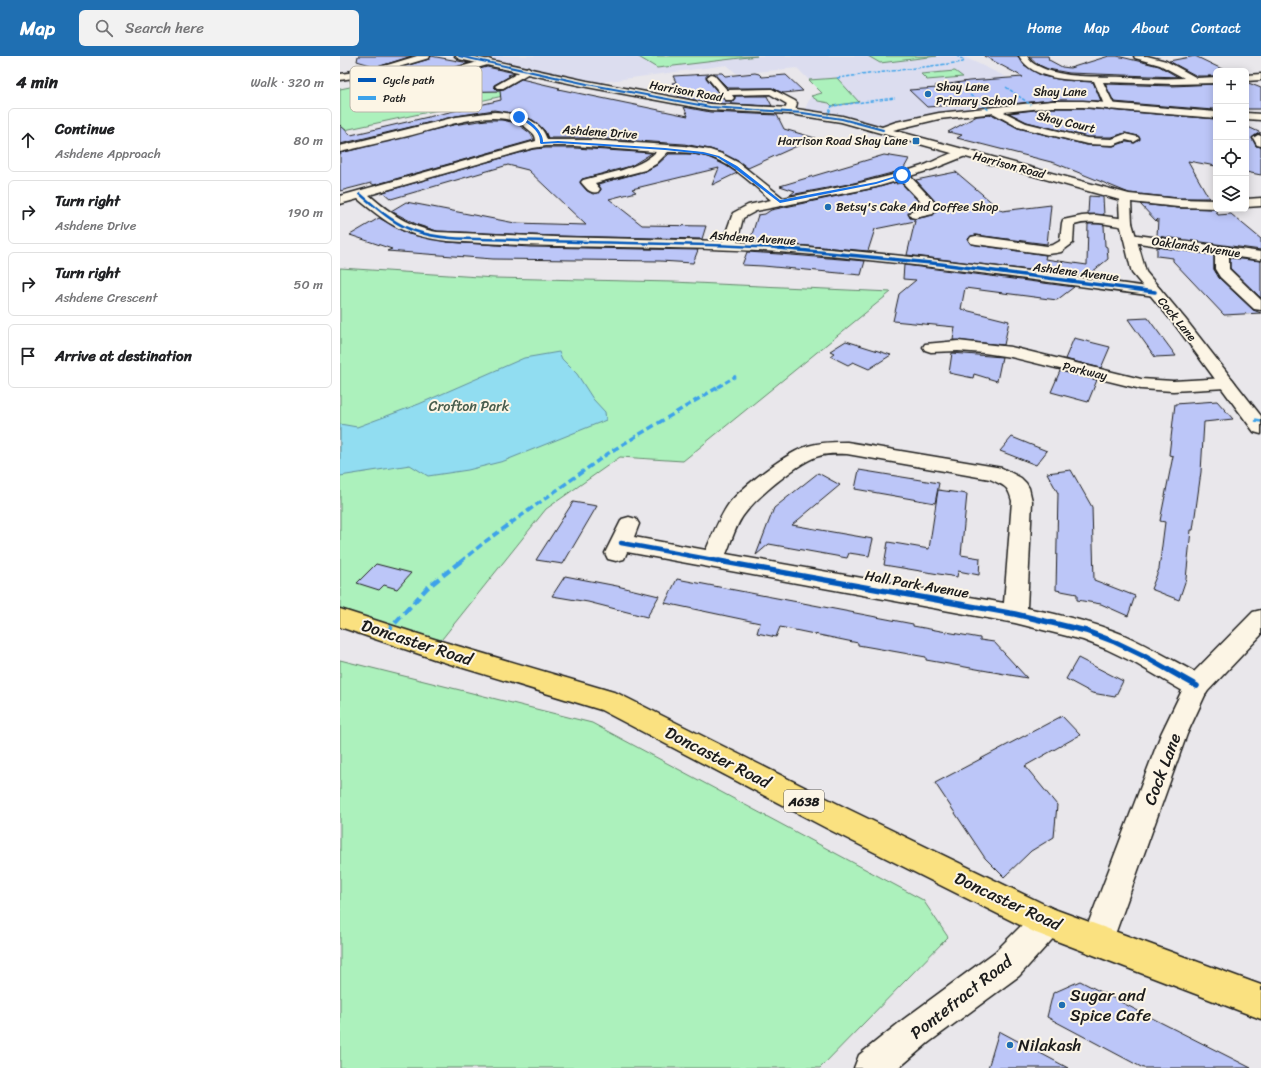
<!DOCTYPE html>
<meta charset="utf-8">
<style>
body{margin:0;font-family:Sriracha,sans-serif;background:#f2f2f2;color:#202124}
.controls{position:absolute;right:12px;top:12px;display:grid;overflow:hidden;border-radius:6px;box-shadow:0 2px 10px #0003}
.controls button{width:36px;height:36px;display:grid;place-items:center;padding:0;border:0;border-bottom:1px solid #e0e0e0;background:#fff;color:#202124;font:20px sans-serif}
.stop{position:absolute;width:12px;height:12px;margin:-9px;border:3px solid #1a73e8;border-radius:50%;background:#fff}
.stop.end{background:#1a73e8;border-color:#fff;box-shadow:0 1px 4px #0008}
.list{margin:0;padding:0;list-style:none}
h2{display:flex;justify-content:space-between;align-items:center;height:52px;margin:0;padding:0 16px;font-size:17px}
h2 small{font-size:13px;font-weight:400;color:#757577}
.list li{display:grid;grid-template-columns:26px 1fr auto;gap:12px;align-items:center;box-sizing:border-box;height:64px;margin:0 8px 8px;padding:0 8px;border:1px solid #e0e0e0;border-radius:6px}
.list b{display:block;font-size:15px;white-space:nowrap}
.list p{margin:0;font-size:13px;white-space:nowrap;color:#757577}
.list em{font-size:13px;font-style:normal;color:#757577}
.icon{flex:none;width:22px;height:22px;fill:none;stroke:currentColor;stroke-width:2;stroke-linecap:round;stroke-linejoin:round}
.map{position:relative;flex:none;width:921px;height:1012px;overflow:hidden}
header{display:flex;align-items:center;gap:24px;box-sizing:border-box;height:56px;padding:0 20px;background:#1f6fb2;color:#fff}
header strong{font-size:19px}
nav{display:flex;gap:22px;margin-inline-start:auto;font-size:14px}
.search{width:280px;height:36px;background:#f2f2f2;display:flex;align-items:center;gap:10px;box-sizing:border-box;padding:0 14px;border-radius:6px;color:#757577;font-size:15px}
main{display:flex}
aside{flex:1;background:#fff}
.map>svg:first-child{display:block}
</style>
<header>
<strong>Map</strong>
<div class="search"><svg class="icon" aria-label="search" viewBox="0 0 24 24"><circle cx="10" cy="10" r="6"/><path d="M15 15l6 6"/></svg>Search here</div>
<nav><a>Home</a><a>Map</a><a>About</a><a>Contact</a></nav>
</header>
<main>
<aside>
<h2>4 min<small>Walk · 320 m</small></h2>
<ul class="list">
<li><svg class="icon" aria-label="ahead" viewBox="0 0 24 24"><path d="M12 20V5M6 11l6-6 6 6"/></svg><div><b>Continue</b><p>Ashdene Approach</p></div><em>80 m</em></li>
<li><svg class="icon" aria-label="right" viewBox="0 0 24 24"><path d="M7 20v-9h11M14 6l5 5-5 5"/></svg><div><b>Turn right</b><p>Ashdene Drive</p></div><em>190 m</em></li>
<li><svg class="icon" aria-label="right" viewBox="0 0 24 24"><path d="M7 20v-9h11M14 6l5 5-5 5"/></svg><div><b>Turn right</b><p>Ashdene Crescent</p></div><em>50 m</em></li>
<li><svg class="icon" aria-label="arrive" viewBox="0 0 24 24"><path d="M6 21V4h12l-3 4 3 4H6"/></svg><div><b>Arrive at destination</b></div></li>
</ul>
</aside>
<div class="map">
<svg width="921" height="1012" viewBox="0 0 921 1012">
<rect width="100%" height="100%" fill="#e9e7eb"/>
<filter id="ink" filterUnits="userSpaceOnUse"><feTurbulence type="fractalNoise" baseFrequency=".025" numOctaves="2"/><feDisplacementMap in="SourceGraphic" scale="8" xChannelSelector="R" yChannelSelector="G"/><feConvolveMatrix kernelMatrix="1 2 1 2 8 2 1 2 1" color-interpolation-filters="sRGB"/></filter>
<g filter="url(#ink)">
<path fill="#dcddef" d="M119,0h503l70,33 20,15 -74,7 -95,19 -80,-17 8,-17 11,-3 -25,-25 -60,6 -10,-9 -140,19z"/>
<path fill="#acf1bc" stroke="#64866c" d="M297,0h120l-100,12z
M528,0h69l-57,7z
M615,15l8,6 -36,3 -6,-6z
M497,22l22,24 -27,4 -3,-3 -11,-2 -7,-5 11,-3 -13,-13z
M127,28l33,2 3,10 -163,35v-42l20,-4 43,13z
M0,212l155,10 178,4 218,10 -208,169 -63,-4 -74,52 -112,140 -94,-31z
M0,604l252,63 331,177 25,37 -128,131h-480z"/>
<path fill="#91ddf1" stroke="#62909c" d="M219,296l3,7 15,15 16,25 12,13 1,8 -102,41 -36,9 -40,6 -18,-11 -70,11v-52l17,3 62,-23 105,-46z"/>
<path fill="#bcc6f8" stroke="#1c1c1c" d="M18,0h54l-41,13 -23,2 22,-6 -13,-4z
M91,0l38,7 -54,16 -3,3 5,4 70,-19 28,6 -7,2 2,1 -16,9v2l3,3 7,-1 17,-10 39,9 -2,1 130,27 -4,-9 26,5 67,3 7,14 31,9 -67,30 -8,-6 -18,-9 -12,-4 -26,-5 -94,-6h-42l-3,-7 -12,-11 -15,-6 -24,-4 -38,6 -116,28v-19l11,10 150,-35 -1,-9 -105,2 -15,-5 6,-11 -35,6 -1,-3 22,-4 57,-17z
M644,0h34l6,9 18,11 20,4 31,2 8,19 -49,-1 -51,5 7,-4 -81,6 -18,-17 29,-2 -3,-2 34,-5 54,-4z
M689,0h19l1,4 13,7 8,1 39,-12h8l42,10 19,11 -109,-4 -21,-4 -9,-4z
M855,0l31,15h-10v5h-19l-28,-15z
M373,17h9l3,3 30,-3 4,1 3,3 24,-2 17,16 -20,2 -11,-5h-44z
M369,18l-3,4 19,23h8l2,-3v-2h32l5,10 -62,-3 -31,-6 -7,-14 4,-1 -3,-6z
M906,26l15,6v21h-15z
M765,28l68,2 43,-2v25h-6l3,1 -99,-8z
M712,52h31l133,11v47l-28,-5 21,37h-31l-49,-5 -74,-30 -98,-25 5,-3 -14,-3 29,-16 16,-1 25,13 69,17 26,1 13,-4 9,1 5,-4 -2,-3 -13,-3 -13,4h-25l-60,-15 -18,-9z
M146,64h16l14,3 14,10 4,7 -160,45 -3,-2 -31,8v-38l113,-28z
M906,70l15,7 -4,1 -5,4 4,8 5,1v28l-15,-3z
M206,92h29l77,5 -21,13 -49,13 -2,4 7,8 6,3 5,-1 3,-3 -3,-6 48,-13 11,-6 12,-11h24l15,3 17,8 12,8 -25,12 7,-17 -87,21 4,3 -27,7 33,26 64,1 -4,13 -147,-3 -118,-5 -19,-6 -27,-14 15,-9 109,21 71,2 -58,-55 -20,-5 -117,34 -8,-7 150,-43z
M544,99l25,4 -6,11 -49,13 -64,12 5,-4 -15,-5z
M616,116l46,39 49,-6 -4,39 -71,-9 -5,1 -3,3 3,5 75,11 -1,4 42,6 1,-41h12l4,1 1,21 2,1 1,12 -22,18 -179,-22 8,-34 -40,8 -7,22 -118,-10 8,-26 7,-1 6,-4 105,-22 21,-6 -1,2 5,-1 21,22v3l-12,2 -2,3 2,5 5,1 18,-4 3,-4v-9l-20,-22z
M749,140l14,1 1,18 -16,-1z
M800,148l38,4 37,1 3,6 13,-1 30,25v11l-104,-14 1,-17 -2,2z
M39,162l29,16 39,8 83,5 168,3 -5,13 -33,-2 -167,-2 -106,-8 5,-2 -42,-14z
M817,191l57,8v14l5,9 34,32 8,3 -37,2 -51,-54v-3l-16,-2z
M407,196l32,2 86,7 -4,14 -98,-9 -21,-1z
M890,202l31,3v37l-31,-30z
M564,209l63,8 107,14 -17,13 -92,-12 -4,21 48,12 -5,24 -51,-5 2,-13 -62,-6 6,-27 17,-14 -13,-1z
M808,262l5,7 23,31 -21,1 -27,-38z
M734,282l36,9 -9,21 -36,-9z
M506,285l45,14 -22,14 -16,-7 -5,3 -18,-9 4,-3 -4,-2z
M612,297l50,4 -5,24 -23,-7 -1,4 -24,-5z
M720,315l37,9 -9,22 -37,-10z
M877,345l16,18 -29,3 -3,50 -8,58h-2l-5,49 -7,21 -28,-11 8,-20 6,-47 -5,-1 13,-65 -4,-1 6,-51z
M672,381l17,7 18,7 -11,14 -36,-14z
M519,414l80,13 -4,20 -80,-14z
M731,414l21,37 2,73 41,16 -7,20 -27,-12 -24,-4v-6l-21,-4 2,-97 -11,-20z
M478,417l22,12 -48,40 81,14 -4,17 -20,-3 -2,5 -78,-14 -13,11 18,-47z
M598,434l29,4 -6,61 19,3 -1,17 -21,-4 -1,6 -73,-12 4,-23 41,7z
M233,446l24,4 -34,58 -27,-4z
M36,508l35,9 -14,16 -13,-4 -5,5 -22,-7z
M225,520l52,10 42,10 -12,21 -59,-15 -36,-6z
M337,523l236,45v2l67,12v2l14,2 33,36 -101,-18v-3l-68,-12v-2l-78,-16 -4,10 -19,-4 3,-10 -95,-20z
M738,602l45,23 -8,16 -23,-4 -26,-14z
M722,660l18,19 -55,31 32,39 -3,32 -23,14 -27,26 -19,-19 -50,-75z
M740,925l66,34 105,53h-108l-96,-51 6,-24z
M659,975l69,37h-80z"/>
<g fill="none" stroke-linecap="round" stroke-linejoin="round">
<g stroke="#1c1c1c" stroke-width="3">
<path id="street" d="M77,0h13l-1,2 -57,17 -32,5v-6l31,-4z
M679,0h8c3,5 6,8 11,10 25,13 58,10 85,11 20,1 40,2 61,1l-24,-13 -25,-7 -1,-2h13l19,5 31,17 19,-1v6l-43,1 -70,-2 12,25 -5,3 -5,-3 -11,-26c-26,-1 -61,-1 -75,-25z
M148,3l3,1 1,2 -1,2 -73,21 -5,-3 2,-2z
M188,11l4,3 -1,2 -28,16h-6l-2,-2z
M371,18l3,1 13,15 45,-1 23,12 2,2 -2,8 -5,3 -3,-1 -2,-2 2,-7 -17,-10 -38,1 2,3 -2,2h-6l-19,-23z
M921,18v6l-15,1v-6z
M654,51l32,16 61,15 25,1 13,-5 13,3 1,2 -5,3 -8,-2 -13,5 -26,-1 -69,-17 -27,-15 -2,-2z
M154,56c19,1 47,5 53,28h43l94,6 26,4 12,4 17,9 44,35c48,-9 96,-17 142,-33 11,-4 32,-17 43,-14l1,2 -1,2 -35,14 -23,7 25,27v8l-2,3 -18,4 -4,-1 -2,-3 2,-3 12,-2v-5l-23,-24 -24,7 -120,24 -13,7 -6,24c140,8 279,27 418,46l5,1 2,3 -2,3 -5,1c-125,-16 -250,-35 -376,-44 -110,-7 -221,-3 -332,-11 -42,-5 -58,-16 -89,-42l-18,5v-8l196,-55c0,-6 -3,-8 -8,-12 -28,-25 -87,-1 -120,7 -22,5 -45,11 -68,16v-6l116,-29zM206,90h29l81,6c-19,18 -48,21 -73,28l-2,2c5,6 9,12 17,10l2,-3 -5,-6 50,-13 11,-6 12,-12c13,0 27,0 40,4 25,8 44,28 63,44l-23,5 -15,8 -10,28 -168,-4 -118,-5c-28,-5 -47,-19 -68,-37l164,-47z
M918,79l3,1v10l-4,-1 -4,-7z
M756,159l30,4 5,1 1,3 -1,3 -5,1c-16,-2 -36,-8 -52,-2l-1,18 -12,9 -5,1 -9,1 -71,-10 -5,-1 -2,-3 2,-3 5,-1 71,10 6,-1 7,-4 2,-18 1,-3 19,-4z
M790,178l131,18v8l-32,-4v13l32,31v10l-7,-1 -34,-32 -5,-8v-15l-90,-13 -2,-3 2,-3z
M618,285l53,6 130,32 32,2 53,-3 6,1 3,4 -3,4 -6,1 -53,3 -32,-2 -130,-32 -27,-4 -26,-2 -27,1 -6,-2 -2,-3 2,-3z
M507,386l155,26 19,10 5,5 3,5 3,13 -5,107c33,7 66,14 97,27 29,13 55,29 82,43l4,8 -4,8 -9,3 -9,-3 -55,-32 -27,-13 -23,-9 -68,-17 -388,-71 -3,7 -8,2 -8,-2 -3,-6 17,-34 7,-2 7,2 3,5 -5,13 72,13c7,-16 14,-35 25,-49 15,-17 55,-48 77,-55 13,-4 26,-4 39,-4zM507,398l143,25c14,7 18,6 22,22l-8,102 -278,-49c6,-14 10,-31 20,-42 12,-16 54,-51 73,-56 9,-3 19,-2 28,-2z"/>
</g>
<g stroke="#1c1c1c" stroke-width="3">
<path id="secondary" d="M115,0h16l116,25 123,23 80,4 52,8 40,11 14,-5 43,-9 113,-12h31l133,11v6l-133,-11h-31l-113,12 -46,11 236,64 49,5 38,1v8l-38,-1 -47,-5 1,21 14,49 40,48 75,96v18l-7,-2 -78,-106 -44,-53 -12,-50 -1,-21 1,-2 -279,-78 -51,-8 -80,-4 -123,-23 -128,-28z
M906,57l15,1v6l-15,-1z
M921,142v8l-15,1v-8z
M921,554v25l-55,58 -19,41 -78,217 -11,5 -11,-5 -5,-11 79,-206 27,-56 65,-66z
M707,850l11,5 5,11 -5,11 -39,43 -91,67 -29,25h-45l5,-13 45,-36 91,-67 41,-41z"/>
</g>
<g stroke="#1c1c1c" stroke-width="3">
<path id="highway" d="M0,553l94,30 183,54 231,116 206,100 207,76v34l-225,-86 -208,-104 -227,-119 -167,-51 -94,-32z"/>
</g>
<use href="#street" fill="#fcf5e5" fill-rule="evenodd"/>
<use href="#secondary" fill="#fcf5e5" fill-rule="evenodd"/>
<use href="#highway" fill="#fae180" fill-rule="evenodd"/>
<path stroke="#3da2ea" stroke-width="1.5" stroke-dasharray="3.5 1.5" stroke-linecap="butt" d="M497,22l126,-16 1,-2 -7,-4
M666,31l25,18
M630,39l19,15
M487,61l5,-11 63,-8"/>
<path stroke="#3da2ea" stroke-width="3" stroke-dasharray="5.5 3" stroke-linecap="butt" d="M378,331l18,-11"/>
<path stroke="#3da2ea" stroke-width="3.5" stroke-dasharray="7 3.5" stroke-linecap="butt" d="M915,364l6,1
M120,506l26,-21 124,-89 110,-66"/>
<path stroke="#3da2ea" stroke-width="4.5" stroke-dasharray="9 4.5" stroke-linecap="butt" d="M46,577l41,-45 34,-27"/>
<g stroke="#fcf5e5" stroke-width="3">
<path id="cycleway-far4" d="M119,0l128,28 123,23 93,6 39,6 41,11"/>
</g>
<g stroke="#fcf5e5" stroke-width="4">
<path id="cycleway-far3" d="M20,138c17,14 33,30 55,37 32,11 69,7 103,9 91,4 182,2 273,9"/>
</g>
<g stroke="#fcf5e5" stroke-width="5">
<path id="cycleway-far2" d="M438,192l163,16 214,28"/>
</g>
<g stroke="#fcf5e5" stroke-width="6">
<path id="cycleway-far1" d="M281,487l103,19"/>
</g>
<g stroke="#fcf5e5" stroke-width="8">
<path id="cycleway" d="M379,505l296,53 71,17 29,11 27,13 55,31"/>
</g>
<use href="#cycleway-far4" stroke="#0057b8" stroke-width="2"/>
<use href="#cycleway-far3" stroke="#0057b8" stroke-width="2.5"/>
<use href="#cycleway-far2" stroke="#0057b8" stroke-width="3.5"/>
<use href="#cycleway-far1" stroke="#0057b8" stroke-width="4.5"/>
<use href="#cycleway" stroke="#0057b8" stroke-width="5.5"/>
</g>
</g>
<path fill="#1a73e8" d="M177,61c10,-1 27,14 26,25l15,-1 107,7 38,4 16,4 18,10 43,34 96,-18 26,-8 2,1 -28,9 -96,19 -46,-35 -17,-11 -14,-3 -38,-4 -107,-7 -17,1 -1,-1c1,-13 -13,-20 -23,-26z"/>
<g fill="#1f6fb2" stroke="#fcf5e5" stroke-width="1.5">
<circle cx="588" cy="38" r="4"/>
<rect x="572" y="81" width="8" height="8" rx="2"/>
<circle cx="488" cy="151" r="4"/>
<circle cx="722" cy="949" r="4"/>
<circle cx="670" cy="989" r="4"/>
</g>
<g text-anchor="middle" stroke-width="4" stroke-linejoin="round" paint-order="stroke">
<g font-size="12" fill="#1c1c1c" stroke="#fcf5e5" text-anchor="start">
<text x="596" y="35">Shay Lane<tspan x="596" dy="14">Primary School</tspan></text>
<text x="568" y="89" text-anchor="end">Harrison Road Shay Lane</text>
<text x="496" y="155">Betsy's Cake And Coffee Shop</text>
</g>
<g font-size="12" fill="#1c1c1c" stroke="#fcf5e5">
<text transform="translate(346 35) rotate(10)" y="4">Harrison Road</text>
<text x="720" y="40">Shay Lane</text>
<text transform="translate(726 66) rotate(13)" y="4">Shay Court</text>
<text transform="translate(260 76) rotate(4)" y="4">Ashdene Drive</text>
<text transform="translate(669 109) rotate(15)" y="4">Harrison Road</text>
<text transform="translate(413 182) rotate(4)" y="4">Ashdene Avenue</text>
<text transform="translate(856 191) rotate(8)" y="4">Oaklands Avenue</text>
<text transform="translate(736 216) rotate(7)" y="4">Ashdene Avenue</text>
<text transform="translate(837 263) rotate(51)" y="4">Cock Lane</text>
<text transform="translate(745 315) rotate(13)" y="4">Parkway</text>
</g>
<rect fill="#fcf5e5" stroke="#5f5d58" stroke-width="1" x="444" y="734" width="40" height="22" rx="3"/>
<g font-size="13" font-weight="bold" fill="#1c1c1c">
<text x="464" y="750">A638</text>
</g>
<g font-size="14" fill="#475c4c" stroke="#fcf5e5">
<text x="129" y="355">Crofton Park</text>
</g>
<g font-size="14" fill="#1c1c1c" stroke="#fcf5e5">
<text transform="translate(577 528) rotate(10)" y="5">Hall Park Avenue</text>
</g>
<g font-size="17" fill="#1c1c1c" stroke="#fcf5e5">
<text transform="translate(77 586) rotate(18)" y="6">Doncaster Road</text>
<text transform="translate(378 701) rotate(27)" y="6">Doncaster Road</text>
<text transform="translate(822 713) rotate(-69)" y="6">Cock Lane</text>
<text transform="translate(668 845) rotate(25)" y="6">Doncaster Road</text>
<text transform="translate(621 941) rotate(-38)" y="6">Pontefract Road</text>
</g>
<g font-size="17" fill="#1c1c1c" stroke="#fcf5e5" text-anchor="start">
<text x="730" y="945">Sugar and<tspan x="730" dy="20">Spice Cafe</tspan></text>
<text x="678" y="995">Nilakash</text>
</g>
</g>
<rect x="10" y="10" width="132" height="46" rx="6" fill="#fcf5e5" stroke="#b9b4a9" stroke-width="1"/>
<rect x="18" y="22" width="18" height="4" fill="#0057b8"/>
<rect x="18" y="40" width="18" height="4" fill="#3da2ea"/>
<g font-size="11" fill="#1c1c1c">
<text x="43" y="28">Cycle path</text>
<text x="43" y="46">Path</text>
</g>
</svg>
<div class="controls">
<button>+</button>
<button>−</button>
<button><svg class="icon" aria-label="locate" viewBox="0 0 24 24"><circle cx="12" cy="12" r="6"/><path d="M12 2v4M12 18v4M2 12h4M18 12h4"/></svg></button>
<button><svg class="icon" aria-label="layers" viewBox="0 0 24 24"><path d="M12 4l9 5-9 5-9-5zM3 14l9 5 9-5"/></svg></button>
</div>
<div class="stop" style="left:562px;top:119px"></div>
<div class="stop end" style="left:179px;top:61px"></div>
</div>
</main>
